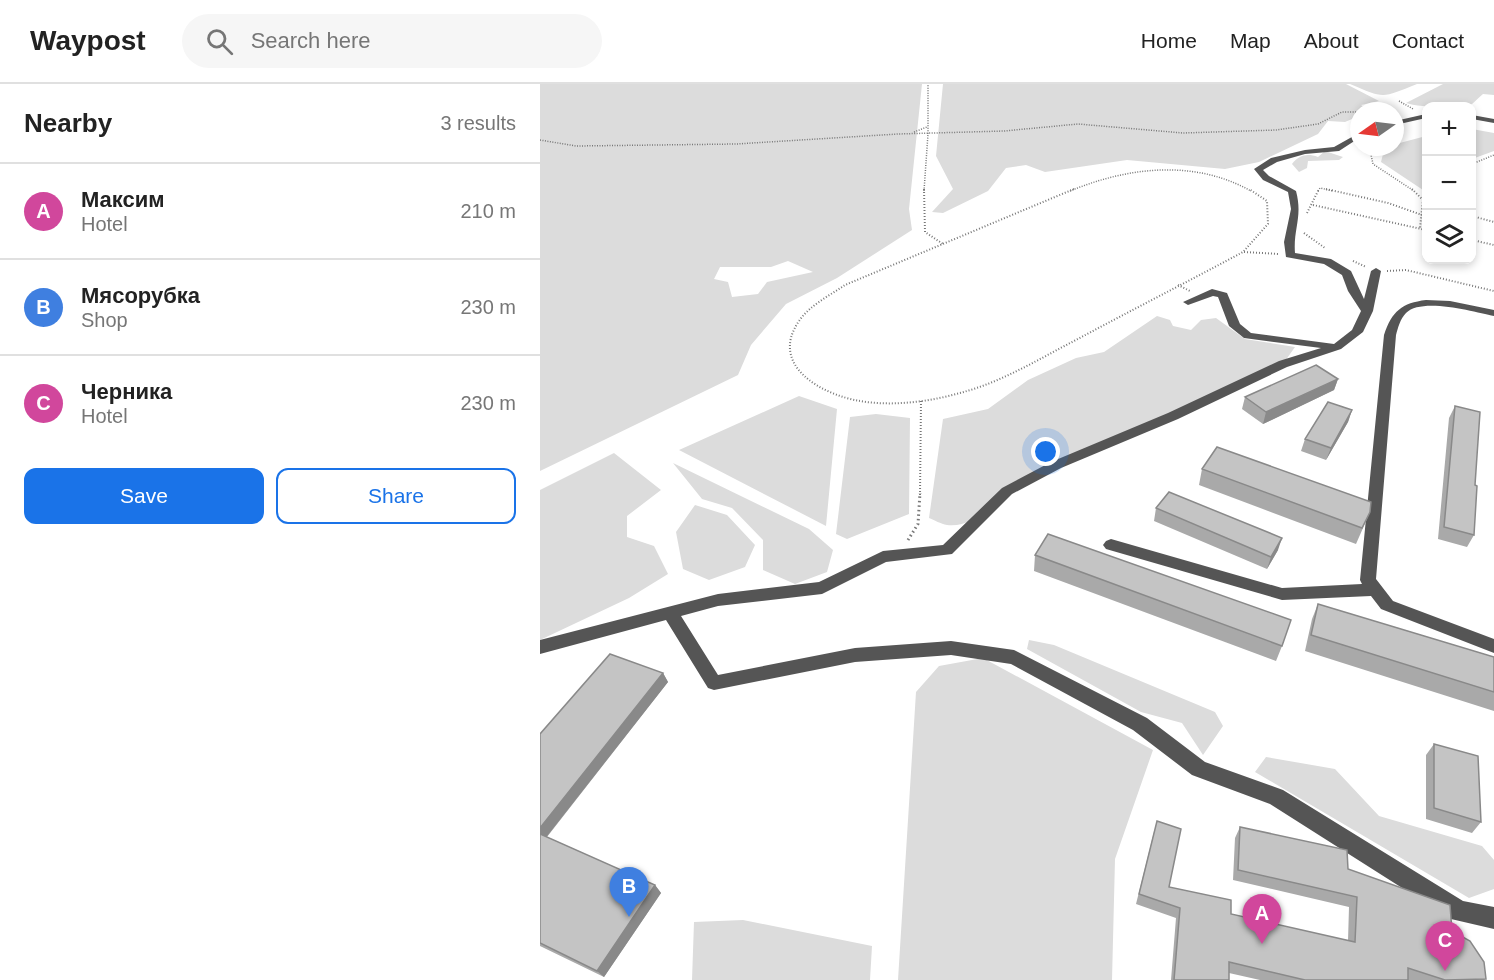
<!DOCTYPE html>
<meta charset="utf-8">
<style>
body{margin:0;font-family:Arial,sans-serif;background:#f6f6f6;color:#222}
.controls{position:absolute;right:18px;top:18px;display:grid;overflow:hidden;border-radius:12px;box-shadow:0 3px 9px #0003}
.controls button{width:54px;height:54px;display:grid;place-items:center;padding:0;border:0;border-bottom:2px solid #e0e0e0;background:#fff;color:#222;font:30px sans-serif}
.compass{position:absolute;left:810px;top:18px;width:54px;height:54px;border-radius:50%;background:#fff;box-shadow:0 3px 9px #0003;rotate:256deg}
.you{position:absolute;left:506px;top:368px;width:21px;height:21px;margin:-15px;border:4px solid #fff;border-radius:50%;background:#1a73e8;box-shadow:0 0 0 9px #1a73e833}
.badge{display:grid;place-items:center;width:39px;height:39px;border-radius:50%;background:#1a73e8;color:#fff;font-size:20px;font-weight:700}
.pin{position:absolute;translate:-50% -50px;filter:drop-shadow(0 2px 3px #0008)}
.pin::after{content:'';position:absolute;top:32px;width:21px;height:18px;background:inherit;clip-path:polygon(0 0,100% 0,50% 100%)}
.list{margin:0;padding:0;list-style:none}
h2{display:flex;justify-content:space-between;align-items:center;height:78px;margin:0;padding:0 24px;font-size:26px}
h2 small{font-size:20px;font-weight:400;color:#767676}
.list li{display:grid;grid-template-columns:39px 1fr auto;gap:18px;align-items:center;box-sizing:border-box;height:96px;padding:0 24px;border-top:2px solid #e0e0e0}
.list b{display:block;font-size:22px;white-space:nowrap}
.list p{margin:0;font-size:20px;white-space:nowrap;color:#767676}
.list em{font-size:20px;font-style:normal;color:#767676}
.actions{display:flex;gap:12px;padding:18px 24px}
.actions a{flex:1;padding:14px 0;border:2px solid #1a73e8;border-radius:12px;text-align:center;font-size:21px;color:#1a73e8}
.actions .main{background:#1a73e8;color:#fff}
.icon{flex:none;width:33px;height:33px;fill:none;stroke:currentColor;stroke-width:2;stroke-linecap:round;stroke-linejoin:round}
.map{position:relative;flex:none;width:954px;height:896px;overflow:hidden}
header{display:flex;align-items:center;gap:36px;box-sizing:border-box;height:84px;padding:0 30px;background:#fff;border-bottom:2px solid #e0e0e0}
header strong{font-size:28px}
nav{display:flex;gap:33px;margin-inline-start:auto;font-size:21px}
.search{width:420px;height:54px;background:#f6f6f6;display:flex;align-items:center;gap:15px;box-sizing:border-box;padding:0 21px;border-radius:33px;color:#767676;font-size:22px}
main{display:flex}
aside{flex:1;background:#fff}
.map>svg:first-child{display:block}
</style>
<header>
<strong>Waypost</strong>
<div class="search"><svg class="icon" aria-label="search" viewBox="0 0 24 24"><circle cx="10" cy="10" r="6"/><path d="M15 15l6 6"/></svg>Search here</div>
<nav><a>Home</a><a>Map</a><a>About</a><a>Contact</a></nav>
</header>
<main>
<aside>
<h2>Nearby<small>3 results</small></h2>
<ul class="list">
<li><span class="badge" style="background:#d1479c">A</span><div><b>Максим</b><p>Hotel</p></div><em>210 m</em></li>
<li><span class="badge" style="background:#3f7fe0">B</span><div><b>Мясорубка</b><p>Shop</p></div><em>230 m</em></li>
<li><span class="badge" style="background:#d1479c">C</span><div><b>Черника</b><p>Hotel</p></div><em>230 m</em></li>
</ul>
<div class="actions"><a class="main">Save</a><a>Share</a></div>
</aside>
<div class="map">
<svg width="954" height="896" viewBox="0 0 954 896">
<rect width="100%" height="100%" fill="#fff"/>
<path fill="#dcdcdc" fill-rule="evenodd" d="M0,0h382l-13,125 3,21 -75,48 -51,26 -35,41 -13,30 -198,96zM248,177l25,11 -46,10 -9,12 -26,3 -4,-15 -14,-3 6,-12h51z
M403,0h403l33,17 -18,4 9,6h-11v5l-14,6 -17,-1 -10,13 -40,19 -19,9 -34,7 -98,-9 -82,12 -19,-7 -20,3 -18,23 -45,22 -11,-1 21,-23 -17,-33z
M810,0h67c-35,14 -32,15 -67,0z
M903,0h51v11l-11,-1c-4,3 -7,7 -11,10 -10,6 -55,3 -66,-1z
M932,45l22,4v18l-22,8z
M886,52v56l-45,-30 2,-8 12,-7 1,-3z
M785,67l18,6 -4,3 -31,1 -1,7 -8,4 -7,-8c7,-9 15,-11 26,-7z
M617,232l13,4 3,6 18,4 10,-10 15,-2 29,21 50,8 -12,17 -276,127c-15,16 -36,37 -60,34 -6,-1 -13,-5 -18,-7l14,-99 45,-10 40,-29 48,-22 28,-6z
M259,312l38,13 -11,117 -147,-76z
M336,330l34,4 -1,96 -62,25 -11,-5 14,-117z
M74,369l47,37 -34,26v21l27,9 14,28 -39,24 -89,42v-150z
M133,379l136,66 24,21 -6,22 -32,12 -32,-14v-30l-31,-32 -30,-9z
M155,421l32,10 28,30 -10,22 -36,13 -26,-11 -7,-37z
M489,556l25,5 161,67 8,14 -20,29 -21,-32 -41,-11 -114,-63z
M443,574l170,92 -38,109 -3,121h-214l18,-288 23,-26z
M726,673l69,12 44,47 103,30 12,14v29l-25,9 -214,-126z
M203,836l129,26 -2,34h-178l2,-58z"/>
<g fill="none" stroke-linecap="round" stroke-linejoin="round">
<path stroke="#777" stroke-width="1.5" stroke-dasharray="1 1.5" stroke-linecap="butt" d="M859,17l14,8
M374,48l13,-5
M0,56l36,6 160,-2 162,-10 106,-3 74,-7 105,9 93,-3 42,-6 24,-12h17
M833,63l-3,3 3,14 41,27
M932,80l22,-9
M384,107l4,-57v-50
M530,107c58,-24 124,-32 181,0
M778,107l2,-3 13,3"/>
<path stroke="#777" stroke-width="2" stroke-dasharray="1 2" stroke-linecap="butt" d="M384,105l1,43 18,12
M534,105l-229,96c-16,11 -35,20 -46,36 -31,45 24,74 61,80 35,6 74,0 107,-10 38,-11 72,-32 107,-50 56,-30 113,-59 169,-89l25,-28 -1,-23 -18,-12
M786,105l62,14 34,12
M872,105l11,11 -3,28
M773,121l113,25
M767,129l12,-24
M932,132l22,6
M764,149l21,15
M932,156l22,5
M704,168l35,2
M813,177l13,6
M847,187l19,-1 88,21
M638,201l12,6
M380,411l1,-94"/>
<path stroke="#777" stroke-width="3" stroke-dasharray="1.5 3" stroke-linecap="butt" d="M368,456l10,-16 2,-31"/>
<path fill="#555" fill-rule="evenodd" d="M886,30v4l-31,7v-4z
M932,31l22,4v4l-22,-4z
M819,49v5l-20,13 -34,3 -28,8 -14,8 6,6 27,15c7,26 -3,38 -1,62l36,6 20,12 13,28 7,-28 5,-3 5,3 -8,40 -10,21 -22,17 -54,18 -109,52 -117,49 -49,26 -60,60 -66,8 -64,32 -104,12 -37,10 37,59 137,-27 96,-7 63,9 133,68 58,44 78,28 180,111 31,6v22l-43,-10 -181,-115 -78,-29 -59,-45 -122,-66 -60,-9 -96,7 -141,28 -6,-2 -42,-68 -126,34v-14l178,-46 101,-12 64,-31 60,-6 59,-57 49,-26 117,-49 111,-52 42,-13 -77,-10 -15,-12 -11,-29 -5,-1 -25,9 -5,-3 29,-13 15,4 13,31 11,9 83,11 18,-14 9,-19 -13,-20 -6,-16 -18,-11 -38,-7 -2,-15 7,-33 -3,-17 -25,-12 -9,-11 17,-11 34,-8 29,-3z
M886,216l24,1 44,9v6c-20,-4 -72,-19 -88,-3 -6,6 -8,15 -10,22l-20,244 17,22 101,38v14l-113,-44 -10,-13 -89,4 -176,-51 -3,-4 3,-4 5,-2 171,49 80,-4 -2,-4 24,-245c8,-24 18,-32 42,-35z"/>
</g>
<path fill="#a9a9a9" d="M798,295l-4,11 -71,34 -21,-15 3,-12z
M915,322l20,79 -1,50 -7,12 -29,-8 11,-121z
M812,326l-4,12 -22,38 -25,-9 4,-12z
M662,385l168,43 -14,32 -157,-59z
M616,424l122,42 -11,19 -113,-48z
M495,471l247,91 -6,15 -242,-90z
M778,520l176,53v54l-189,-60 7,-32z
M123,589l5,9 -121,155 108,48 6,8 -57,84 -64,-31v-212z
M894,660l47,78 -9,11 -46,-14v-64z
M700,743l108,42 104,62 33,49h-225l-31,-7v7h-58l5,-62 -40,-14 18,-72 15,55 62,27 117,27 1,-34 -116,-27 2,-42z"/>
<path fill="#898989" d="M798,295l-4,11 -71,34 3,-12z
M812,326l-4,12 -22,38 5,-12z
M742,454l-4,12 -11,19 4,-12z
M123,589l5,9 -124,158 -4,-4v-8z
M115,801l6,8 -57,84 -7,-6z"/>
<path fill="#c4c4c4" stroke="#898989" stroke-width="1.5" d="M776,281l22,14 -72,33 -21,-15z
M788,318l24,8 -21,38 -26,-9z
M915,322l25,6 -5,73 2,1 -3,49 -30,-8z
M677,363l154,55 -1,10 -8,16 -160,-59z
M629,408l113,46 -11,19 -115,-49z
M508,450l243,86 -9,26 -247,-91z
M778,520l176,53v35l-183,-57z
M70,570l53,19 -123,155v-94z
M894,660l44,12 3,66 -47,-14z
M617,737l24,8 -12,58 62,13v14l124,28 2,-45 -119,-27 2,-43 107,23 1,19 102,36 2,26 18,10 14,21 2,17 -41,1 -37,-12v12h-103l-76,-18v18h-55l6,-72 -41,-14z
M0,750l115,51 -58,86 -57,-28z"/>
</svg>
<div class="controls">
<button>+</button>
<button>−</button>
<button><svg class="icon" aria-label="layers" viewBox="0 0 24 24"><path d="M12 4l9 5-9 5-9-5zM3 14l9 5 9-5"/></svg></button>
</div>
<svg class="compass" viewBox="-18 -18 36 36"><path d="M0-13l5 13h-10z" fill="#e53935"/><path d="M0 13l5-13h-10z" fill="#767676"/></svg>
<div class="you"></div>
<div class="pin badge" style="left:722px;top:860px;background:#d1479c">A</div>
<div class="pin badge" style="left:89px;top:833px;background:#3f7fe0">B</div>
<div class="pin badge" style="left:905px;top:887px;background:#d1479c">C</div>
</div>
</main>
